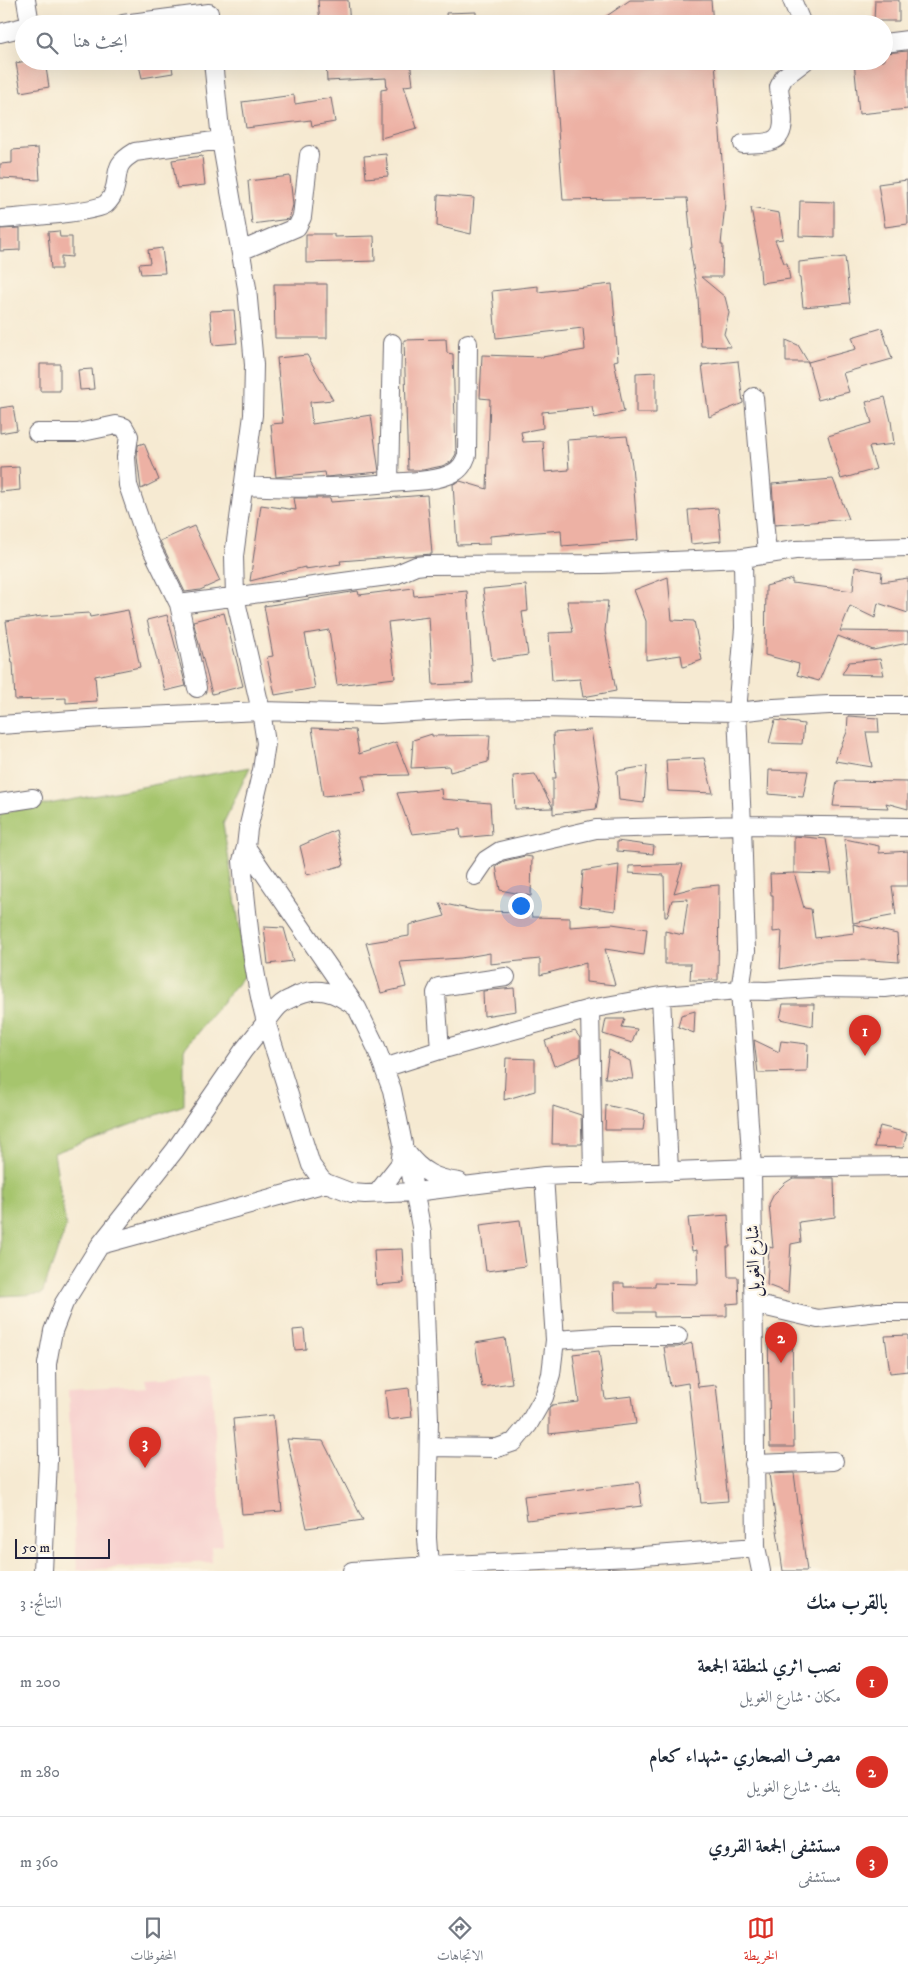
<!DOCTYPE html>
<html lang="ar">
<meta charset="utf-8">
<style>
body{margin:0;font-family:"IM FELL DW Pica",Amiri,serif;background:#f2f2f3;color:#1f2937;direction:rtl}
.scale{position:absolute;left:15px;bottom:12px;width:95px;box-sizing:border-box;padding-left:5px;border:2px solid #22223b;border-top:0;font-size:14px;line-height:18px;white-space:nowrap;color:#22223b;-webkit-text-stroke:4px #fcf5e5;paint-order:stroke}
.you{position:absolute;left:520px;top:905px;width:18px;height:18px;margin:-12px;border:4px solid #fff;border-radius:50%;background:#1a73e8;box-shadow:0 0 0 8px #1a73e833}
.badge{display:grid;place-items:center;width:32px;height:32px;border-radius:50%;background:#d93025;color:#fff;font-size:16px;font-weight:700}
.pin{position:absolute;translate:-50% -41px;filter:drop-shadow(0 1px 2px #0008)}
.pin::after{content:'';position:absolute;top:26px;width:18px;height:15px;background:inherit;clip-path:polygon(0 0,100% 0,50% 100%)}
.list{margin:0;padding:0;list-style:none}
h2{display:flex;justify-content:space-between;align-items:center;height:65px;margin:0;padding:0 20px;font-size:21px}
h2 small{font-size:16px;font-weight:400;color:#747a83}
.list li{display:grid;grid-template-columns:32px 1fr auto;gap:15px;align-items:center;box-sizing:border-box;height:90px;padding:0 20px;border-top:1px solid #e0e1e3}
.list b{display:block;font-size:19px;white-space:nowrap}
.list p{margin:0;font-size:16px;white-space:nowrap;color:#747a83}
.list em{font-size:16px;font-style:normal;color:#747a83}
.icon{flex:none;width:28px;height:28px;fill:none;stroke:currentColor;stroke-width:2;stroke-linecap:round;stroke-linejoin:round}
.map{position:relative;flex:none;width:908px;height:1571px;overflow:hidden;direction:ltr}
.search{position:absolute;background:#fff;box-shadow:0 5px 20px #0002;left:15px;right:15px;top:15px;height:55px;display:flex;align-items:center;gap:12px;box-sizing:border-box;padding:0 18px;border-radius:28px;color:#747a83;font-size:19px}
.sheet{height:335px;background:#fff}
nav{display:flex;justify-content:space-around;align-items:center;box-sizing:border-box;height:70px;border-top:1px solid #e0e1e3;background:#fff;font-size:14px;color:#747a83}
nav a{display:grid;justify-items:center;gap:2px}
nav .on{color:#d93025}
.map>svg:first-child{display:block}
</style>
<div class="map">
<svg width="908" height="1571" viewBox="0 0 908 1571">
<rect width="100%" height="100%" fill="#fcf5e5"/>
<filter id="ink" filterUnits="userSpaceOnUse"><feTurbulence type="fractalNoise" baseFrequency=".02" numOctaves="2"/><feDisplacementMap in="SourceGraphic" scale="10" xChannelSelector="R" yChannelSelector="G"/><feConvolveMatrix kernelMatrix="1 2 1 2 8 2 1 2 1" color-interpolation-filters="sRGB"/></filter>
<filter id="wash" filterUnits="userSpaceOnUse"><feTurbulence type="fractalNoise" baseFrequency=".0096" numOctaves="4" result="noise"/><feDisplacementMap in="SourceGraphic" scale="20" xChannelSelector="R" yChannelSelector="G"/><feGaussianBlur stdDeviation="1.12" result="paint"/><feColorMatrix in="noise" values="0 0 0 0 0 0 0 0 0 0 0 0 0 0 0 0 0 1.4 0 .05"/><feComposite in="paint" operator="in"/></filter>
<g filter="url(#wash)">
<rect width="100%" height="100%" fill="#f6ead2"/>
<path fill="#f7d0ce" d="M211,1374l12,171 -12,2 1,15 -135,8 -9,-179 79,-4 -2,-9z"/>
<path fill="#a6c56d" stroke="#647454" d="M250,767l-27,57 24,148 -63,77v56l-130,48 12,74 -24,67 -42,2v-483z"/>
<g id="blocks">
<path fill="#edb1a4" d="M318,0h30l2,24h-30z
M630,0h81l2,24h-118z
M875,0h24v21h-25z
M476,12v12h-29l-1,-11z
M908,51v58l-49,5 -5,-53h30v-8z
M26,61h19l4,26 -28,5 -5,-29z
M138,61h33l2,12 -31,5z
M326,61h36v4l48,-4 3,24 -9,1 13,42 -36,10v-48l6,-1 -1,-11 -59,3z
M553,61h162l10,142 -4,42h2l-1,32h-21l24,20 4,16 -5,21 7,13 -30,-1 -3,-48 -8,-50h2l-5,-50 -124,2z
M294,95l1,9 36,-6 4,24 -23,4 -1,-6 -65,8 -4,-26z
M38,148l2,32 -40,-2v-14l12,-1v-13z
M386,154l2,22 -22,2 -2,-22z
M202,156l3,29 -28,3 -5,-28z
M290,176l3,29 -4,14 -37,5 -4,-43z
M907,180l1,44 -23,3 -7,-43z
M438,195l36,3 -3,36 -34,-8z
M800,201l34,1v35l-35,-1z
M751,208l28,5 4,26 -8,1 9,23h3l3,16 -29,4 -2,-27h1z
M20,228v22l-20,1v-22z
M59,231l1,6h12v20l-11,-1v13h-10l-3,-37z
M306,234h28v3l40,-1 1,25 -69,2z
M162,248l3,25 -24,1 -2,-10 11,-1 -2,-13z
M845,257l5,46 -47,4 -3,-29h-1v-16z
M274,284h53v54h-52z
M612,284l6,76 -4,1 10,51 -30,6 -2,-11 -50,5 1,16 -22,4 2,10 20,-1 2,31 24,-2 -2,-30 60,-4 5,29 6,75 -76,6 -1,-16 -71,6v8l-33,1 -4,-61 7,-3 27,8 3,-90 -10,-1 2,-43 60,2 43,-7 -2,-22 -87,10 -4,-47 46,-5v6z
M234,310l3,33 -24,2 -3,-34z
M882,328l10,31 -49,14 6,19 -31,8 -10,-38 48,-13 -4,-12z
M446,339l1,14 6,1 3,100 -5,8 -9,4 -19,4h-15l-4,-130z
M786,340l12,5 10,17h-22z
M307,355l26,45 -23,2 2,22 59,-9 8,57 -53,5 -1,-5 -49,5 -5,-53 12,-1 -6,-65z
M738,361l5,42 -34,14 -7,-52z
M40,364h20v27h-20z
M92,369l2,20 -14,1 -2,-20z
M656,372v41h-20v-40z
M885,397l6,24 3,23 -25,3 7,22 -35,10 -13,-43 44,-13 -6,-21z
M13,406l4,24 -17,3v-25z
M144,443l15,37 -18,9 -4,-32 1,-12z
M19,467l1,23 -20,2v-24z
M833,479l16,40 -74,6 -3,-41z
M427,495l5,59 -92,7 1,3 -36,5v-2l-55,14 11,-76 35,5 -2,-12h36l1,4z
M718,508l3,33 -30,3 -3,-34z
M194,526l26,55 -20,9 -15,2 -25,-51z
M855,567l27,5 -1,10 27,-4v35l-30,-10 -3,15 -25,-12 -10,25 68,1v11l-35,7 -35,-14 -19,45 -22,-6 2,-11 -34,-9 1,-69 26,-7v4l61,8z
M668,577l4,43 22,1 8,39 -19,7 -2,-12 -35,5v-39l-12,-31z
M526,585l2,26 -6,1 6,43 -36,5 -9,-71z
M413,588l1,8 53,-5 6,92 -40,2 -4,-68 -41,5 7,56 -58,7 -8,-55 -24,4 10,54 -40,7 -8,-38 6,-1 -9,-50 94,-15 1,4z
M567,601h41l-3,30 11,60 -33,6 -3,-18 -28,2 -3,-48 24,-1z
M128,610l12,57 -45,9 2,25 -31,2v-5l-51,2 -2,-37h-1l-6,-42 36,-5 47,-3 1,4z
M224,613l19,73 -31,8 -19,-73z
M167,615l19,71 -21,5 -18,-71z
M880,659l4,16 -42,-1 7,-12z
M848,716l30,2 1,14h-13l6,35 -37,-6 12,-29z
M775,720l29,4 -2,20 -33,-1z
M312,728l43,2 4,24 37,-12 13,33 -46,1 3,16 -43,4z
M591,730l9,56 -4,23 -43,5v-36h3l-3,-45z
M432,734v2l58,-1 -2,27 -38,10 -1,-6 -38,2 2,-28z
M704,758l9,35 -45,-2 -2,-31z
M647,766l-3,37 -25,-3 -2,-29z
M769,770l39,1 -5,26 -35,-3z
M535,774l18,34 -38,1 -2,-33z
M837,781l71,1v27l-22,-6 2,5 -55,-2z
M441,789l1,10 48,4 2,32 -31,3 -1,-9 -48,5 -15,-41z
M336,830l8,35 -37,10 -7,-29z
M794,836l32,3 6,35 -38,-1z
M845,839l34,7v7l29,-2v35h-16l4,29 -43,8z
M617,841l37,5 -1,8 -36,-3z
M525,856l7,1 -1,39 -31,-6 -4,-24 8,-5z
M683,864l-9,29 23,-6 22,-2 -1,95h-28l1,-16h-26v-33l18,4 5,-36 -16,1 -5,17h-2l-1,-42 -35,-2v-7z
M619,865l-4,46 -35,-5 3,-35z
M794,873l10,35 7,1 4,29 39,-5 -1,-9 44,10 2,28 -28,-2 -50,1 -41,8 2,-38 -9,1v-37h-2l-1,-21z
M440,903l38,8 53,1 1,5 38,1v9l42,-3 35,5 -3,26 -39,-6 10,36 -29,-3v-19l-46,12v-16l-50,5v-11l-29,5 -61,4 6,25 -25,6 -15,-50 43,-7v-11l36,-9z
M264,927l20,1 9,33 -25,3z
M514,988l2,23 -32,5 -1,-25z
M783,1004h31l-1,22 -33,-7z
M695,1011l-1,22 -16,-6 3,-12z
M606,1019h19l-3,8 15,2 -5,14 -29,-9z
M575,1031l5,7v18l-26,10 -9,-25z
M754,1040l25,12 2,-11 27,3 -1,28 -49,1z
M609,1050l21,11 3,18 -28,-1z
M506,1058l29,1v32l-31,9z
M606,1105l39,9 -2,16h-38z
M553,1106l28,9 1,29h-30z
M880,1126l27,7 -4,15 -29,-1z
M793,1178h41l1,39 -36,5 2,20 -10,2 -3,49 -21,-8 2,-38 4,1 -4,-44 5,-10 11,-11z
M728,1215l2,32h-3l1,30h10l1,26 -12,1v12l-73,1v-5h-39l-1,-29h10v4h31v-4l43,1 -1,-34 -5,1 -4,-33z
M520,1220l6,46 -40,5 -6,-46z
M402,1249l2,34 -28,2 -2,-35z
M304,1329l2,20 -11,1 -2,-20z
M768,1330h24l2,117h-24z
M908,1335v36l-18,2 -5,-37z
M505,1338l7,45 -30,4 -7,-44z
M692,1343l6,44 18,-2 12,116 -27,2 -13,-120 -18,3 -6,-39h14z
M599,1351l6,48 27,-3 4,28 -87,10v-25l3,-4 27,-3 -6,-48z
M409,1388l3,29 -24,3 -3,-29z
M273,1415l9,96 -40,3 -9,-95z
M287,1439l36,2 40,79 -56,8z
M794,1473l7,54 6,44h-24l-6,-41 -8,-56z
M639,1482l3,24 -115,14 -3,-24z"/>
</g>
</g>
<g filter="url(#ink)">
<use href="#blocks" fill-opacity="0" stroke="#6c6870" stroke-width="1"/>
<g fill="none" stroke-linecap="round" stroke-linejoin="round">
<g stroke="#6c6870" stroke-width="20">
<path id="minor" d="M26,0l4,24
M792,0l10,24
M123,24l86,-11
M0,33l24,-6
M884,43l24,-3
M743,144c9,-1 20,0 28,-3 20,-6 9,-38 8,-54l5,-10 21,-16
M2,219c20,-2 91,-6 104,-15 2,-2 6,-7 7,-10 8,-21 -2,-28 22,-42l86,-12
M241,251l56,-24 5,-10 7,-62
M754,397l13,157
M37,433h41l38,-8 8,2 5,9 -3,21 2,28 17,50 34,69 18,84
M389,483l3,-140
M244,486c49,3 96,2 145,-3 21,-2 46,-1 64,-10 8,-4 11,-10 14,-18l1,-112
M179,604l216,-29 21,-9 9,-1 176,-1 142,-6
M0,725l103,-7 158,-7 119,3 81,-5 79,-1 197,4 37,-4 55,-3h79
M0,803l33,-5
M246,847l111,161 19,39 16,43 11,54 -3,20 -22,28
M475,876l11,-16 14,-9 96,-22 146,-4 166,2
M506,977l-67,10 -3,6 4,57 150,-41 3,167
M661,996l8,176
M357,1008c-21,-16 -41,-24 -65,-10 -5,2 -10,5 -13,8 -5,5 -9,11 -13,16l45,143 10,14 5,4 26,10 13,1 50,-2 129,-16 208,-8 156,-2
M590,1009l71,-13 79,-6 26,1 59,-4 60,1 23,-3
M384,1068l56,-18
M407,1153l15,79 7,187 -2,119 2,28
M407,1153c14,19 29,26 52,29
M544,1176l11,164 58,-4h65
M100,1245l226,-62
M754,1304l64,15 60,-7h30
M429,1447l68,1 17,-6 14,-17 16,-28 7,-23 4,-34
M754,1464l80,-3
M43,1571l5,-111 -1,-96 6,-33 11,-28 36,-58 75,-95 68,-99 23,-29c-14,-52 -19,-107 -24,-161l4,-14 2,-18 14,-59 4,-27 -5,-32 -26,-114 -1,-41 19,-141 1,-50 -7,-77 -26,-148 -8,-79
M352,1571l77,-5 202,-9 125,-10
M761,1571l-5,-24 -4,-379 -12,-178 6,-39 -4,-126 -5,-113 7,-84 -1,-70 52,-8 113,-3"/>
</g>
<use href="#minor" stroke="#fff" stroke-width="18"/>
</g>
</g>
<g text-anchor="middle" stroke-width="4.5" stroke-linejoin="round" paint-order="stroke">
<g font-size="18" fill="#22223b" stroke="#fcf5e5">
<text transform="translate(753 1261) rotate(-91)" y="6">شارع الغويل</text>
</g>
</g>
</svg>
<div class="scale">50 m</div>
<div class="you"></div>
<div class="pin badge" style="left:865px;top:1056px">1</div>
<div class="pin badge" style="left:781px;top:1363px">2</div>
<div class="pin badge" style="left:145px;top:1468px">3</div>
<div class="search"><svg class="icon" aria-label="search" viewBox="0 0 24 24"><circle cx="10" cy="10" r="6"/><path d="M15 15l6 6"/></svg>ابحث هنا</div>
</div>
<section class="sheet">
<h2>بالقرب منك<small>النتائج: 3</small></h2>
<ul class="list">
<li><span class="badge">1</span><div><b>نصب اثري لمنطقة الجمعة</b><p>مكان · شارع الغويل</p></div><em>200 m</em></li>
<li><span class="badge">2</span><div><b>مصرف الصحاري -شهداء كعام</b><p>بنك · شارع الغويل</p></div><em>280 m</em></li>
<li><span class="badge">3</span><div><b>مستشفى الجمعة القروي</b><p>مستشفى</p></div><em>360 m</em></li>
</ul>
</section>
<nav>
<a class="on"><svg class="icon" aria-label="map" viewBox="0 0 24 24"><path d="M3 6l6-2 6 2 6-2v14l-6 2-6-2-6 2zM9 4v14M15 6v14"/></svg>الخريطة</a>
<a><svg class="icon" aria-label="directions" viewBox="0 0 24 24"><path d="M12 3l9 9-9 9-9-9zM9 14v-3h6M13 9l2 2-2 2"/></svg>الاتجاهات</a>
<a><svg class="icon" aria-label="saved" viewBox="0 0 24 24"><path d="M7 4h10v16l-5-4-5 4z"/></svg>المحفوظات</a>
</nav>
